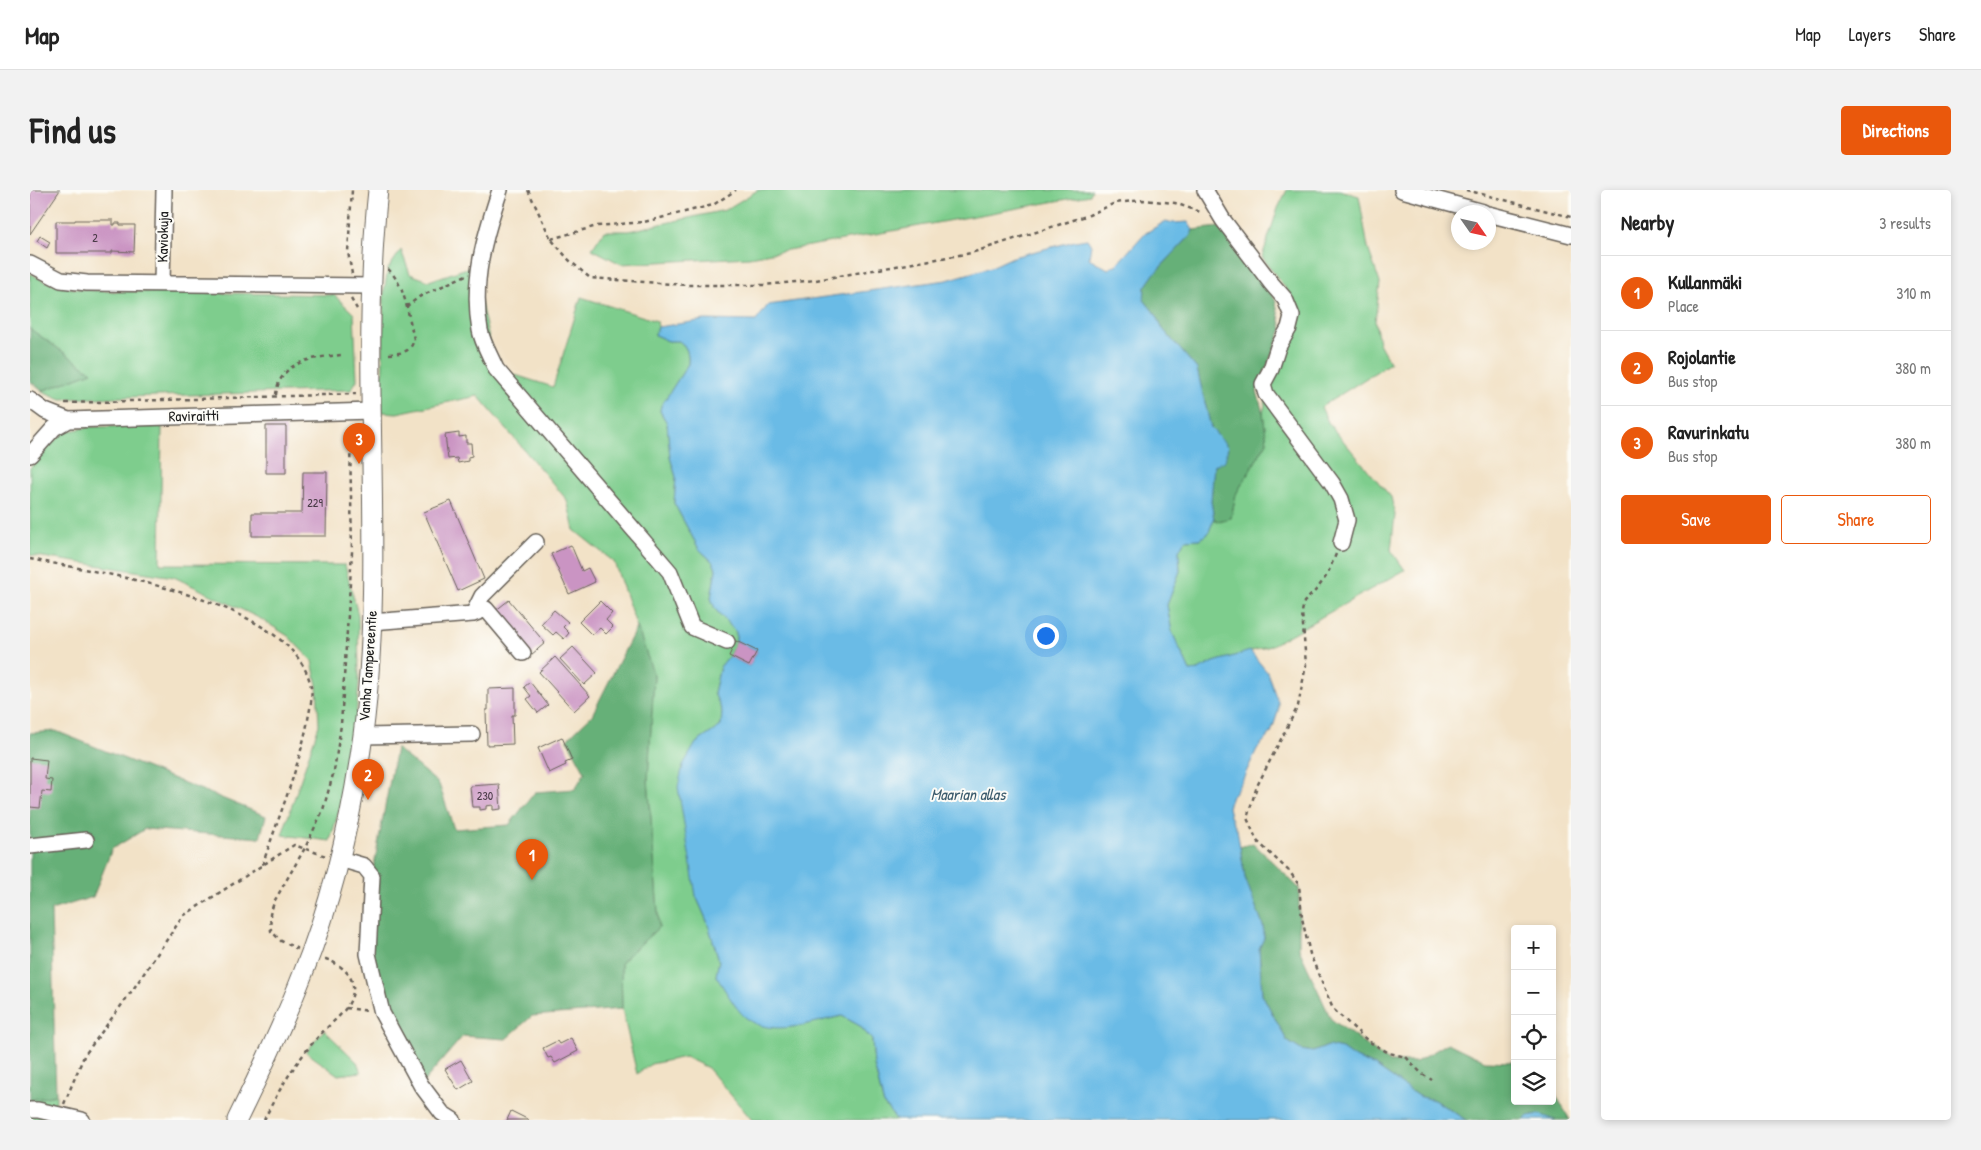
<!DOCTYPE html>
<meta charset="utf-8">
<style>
body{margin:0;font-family:"Patrick Hand",sans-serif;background:#f2f2f2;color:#222}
.controls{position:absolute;right:15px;bottom:15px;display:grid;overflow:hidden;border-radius:5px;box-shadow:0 2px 8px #0003}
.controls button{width:45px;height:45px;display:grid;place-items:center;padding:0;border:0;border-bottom:1px solid #e0e0e0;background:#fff;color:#222;font:25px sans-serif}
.compass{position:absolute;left:1421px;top:15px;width:45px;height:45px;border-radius:50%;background:#fff;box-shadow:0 2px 8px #0003;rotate:124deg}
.you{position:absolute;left:1015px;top:445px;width:18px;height:18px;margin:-12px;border:4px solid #fff;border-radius:50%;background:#1a73e8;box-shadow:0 0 0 8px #1a73e833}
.badge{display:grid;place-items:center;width:32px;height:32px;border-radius:50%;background:#ea580c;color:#fff;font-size:16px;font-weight:700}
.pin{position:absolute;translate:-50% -41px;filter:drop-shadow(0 1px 2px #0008)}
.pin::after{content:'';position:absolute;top:26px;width:18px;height:15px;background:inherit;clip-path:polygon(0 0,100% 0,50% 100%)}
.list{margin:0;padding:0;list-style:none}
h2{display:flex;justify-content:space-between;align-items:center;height:65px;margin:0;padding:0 20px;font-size:21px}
h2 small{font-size:16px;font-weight:400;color:#767676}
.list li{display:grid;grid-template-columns:32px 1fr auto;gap:15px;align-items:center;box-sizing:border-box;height:75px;padding:0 20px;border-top:1px solid #e0e0e0}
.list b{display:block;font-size:19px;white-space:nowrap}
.list p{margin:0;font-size:16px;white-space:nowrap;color:#767676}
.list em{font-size:16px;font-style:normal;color:#767676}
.actions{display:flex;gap:10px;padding:15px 20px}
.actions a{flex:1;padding:11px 0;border:1px solid #ea580c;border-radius:5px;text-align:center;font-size:18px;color:#ea580c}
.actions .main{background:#ea580c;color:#fff}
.icon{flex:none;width:28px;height:28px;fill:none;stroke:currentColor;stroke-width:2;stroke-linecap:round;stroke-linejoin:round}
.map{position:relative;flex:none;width:1541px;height:930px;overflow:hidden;border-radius:5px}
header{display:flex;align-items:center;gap:30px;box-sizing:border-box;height:70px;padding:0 25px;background:#fff;border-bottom:1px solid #e0e0e0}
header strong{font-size:24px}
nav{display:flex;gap:28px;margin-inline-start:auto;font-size:18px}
.intro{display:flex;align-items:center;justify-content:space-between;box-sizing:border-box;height:120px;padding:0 30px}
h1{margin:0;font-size:35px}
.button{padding:12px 22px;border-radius:5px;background:#ea580c;color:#fff;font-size:18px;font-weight:700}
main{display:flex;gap:30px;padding:0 30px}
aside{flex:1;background:#fff;border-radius:5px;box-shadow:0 2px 8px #0003}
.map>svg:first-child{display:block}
</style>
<header>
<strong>Map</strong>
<nav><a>Map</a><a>Layers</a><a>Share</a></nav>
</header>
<div class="intro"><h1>Find us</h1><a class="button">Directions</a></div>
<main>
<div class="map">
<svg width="1541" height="930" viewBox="0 0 1541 930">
<rect width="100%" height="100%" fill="#fdfcf7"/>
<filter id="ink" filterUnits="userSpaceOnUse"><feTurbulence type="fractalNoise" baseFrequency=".02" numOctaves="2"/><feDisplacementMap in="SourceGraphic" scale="10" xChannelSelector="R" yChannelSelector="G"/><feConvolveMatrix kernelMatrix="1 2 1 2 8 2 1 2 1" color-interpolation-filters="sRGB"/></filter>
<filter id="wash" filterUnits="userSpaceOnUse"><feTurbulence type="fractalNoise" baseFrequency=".0096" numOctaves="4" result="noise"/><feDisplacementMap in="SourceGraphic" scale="20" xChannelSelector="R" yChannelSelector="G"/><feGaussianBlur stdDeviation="1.12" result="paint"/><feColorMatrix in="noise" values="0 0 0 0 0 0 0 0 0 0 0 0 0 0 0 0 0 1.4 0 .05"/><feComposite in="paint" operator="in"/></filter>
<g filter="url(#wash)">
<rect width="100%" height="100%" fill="#f2e2c7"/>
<path fill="#7ecd8d" stroke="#4d7454" d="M728,0h334l-2,5 -341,62 -128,7 -29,-15 12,-18h25l96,-21z
M1257,0h52l20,6 9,52 12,35 -5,38 4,22 11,20 -69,44 8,17 62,73 4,18 -4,35 14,20 -135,76 -56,16 -16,9h-8l-18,-39 -5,-27 13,-34 -1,-20 6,-11 14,-1 9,-5 6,-15 4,2 13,-3 5,-24 31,-52 -4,-29 7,-29 12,-34 12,-19 6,-20 -8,-14 -30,-40 16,-49z
M371,60l9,24 19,7 35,-12 14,-3 -1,21 19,82 57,18 28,-90 76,24 1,6 -3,8 13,6h11c8,6 10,12 9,23l-27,42 -1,5 7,12 3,34 6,20 -2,26 25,46 14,13 3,7 -5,29 4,11 21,23v9l-7,15 -9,11 -6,26 8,18 -1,15 -25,17v153l11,25 12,39 -3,16 75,51 51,-11 18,10 12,14 2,25 10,40 13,15h-145l-44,-52 -23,-11 -34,7 -14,10 -15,-65 -1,-47 38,-35 -11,-148 6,-103 -40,-114 -40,-32 -7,-30 -89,-104 -81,17 -15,-1 2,-121 4,-22z
M0,83c24,15 44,16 72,18l232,4 20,19 3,66 -6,10 -290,9 -19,-8 50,-19 -62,-43z
M132,236l-2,138 185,1 13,50 1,68 -5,55 -8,49 -16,54 -48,-6 37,-110 -2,-40 -5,-24 -24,-25 -27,-17 -87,-42 -144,-22v-87l17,-21 18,-15 23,-5z
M294,840l33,32 4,10 -23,3 -32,-23z
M26,905l-1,25h-25v-20z"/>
<path fill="#66b078" stroke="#41664a" d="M1189,37l56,72 7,30 -25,62 6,22 4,29 -31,52 -5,24 -13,3 -4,-2 -3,-18 3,-36 13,-18 -16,-19 -14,-59 -35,-41 -5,-12 -13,-16 1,-13 9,-13 36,-38 3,-6z
M0,139l62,43 -50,19 -12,-10z
M607,436l17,50 -6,103 11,148 -38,35 1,47 -90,7 -26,23 -43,-3 -42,49 -39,-72 -14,-59 4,-78 24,-128 43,36 15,45 55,-4 26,-33 40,-3 10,-17 -18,-33 25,-24z
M26,541l210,85 -6,22 -115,-9 -33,20 -19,48 -42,13 5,185 -26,5v-367z
M1223,653l46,45v61l32,70 58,43h27l32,-19 37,18 30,1v39h37v-13l18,32c-5,0 -11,0 -16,0 -12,-3 -19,-10 -30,0h-58l-32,-20 -16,-4 -43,-30 -22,-9 -11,-8 -14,-3 -15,6 -12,-2 -14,-9 -25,-47 -3,-46 5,-10 -1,-12 -18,-48 -5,-31z"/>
<path fill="#6bbbe6" stroke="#446c81" d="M1136,31l7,2 15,-1 5,8 -3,6 -36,38 -9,13 -1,13 13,16 5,12 35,41 14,59 17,19 -3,14 -11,4 -3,36 3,18 -6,15 -9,5 -14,1 -6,11 1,20 -13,34 5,27 18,39 8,-1 16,-8 36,-11 17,21 11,30v10l-7,21 -14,16 -15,32 -10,15 -4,11 2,9 7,13 8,49 18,48 1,12 -5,11 3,45 25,47 14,9 12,2 15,-6 14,3 11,8 22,9 43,30 16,4 32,20h-569l-13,-15 -10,-40 -2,-25 -12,-14 -18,-10c-30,6 -71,23 -97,1 -10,-9 -21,-29 -29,-41l3,-16 -12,-39 -11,-25 -18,-109 5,-22 13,-22 25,-17 1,-15 -8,-18 6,-26 9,-11 20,10 8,-15 -21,-10v-9l-21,-23 -4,-11 5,-29 -3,-7 -14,-13 -25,-46 2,-26 -6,-20 -3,-34 -7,-12 1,-5 27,-42c1,-11 -1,-17 -9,-23h-11l-13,-6 3,-8 47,-7 51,1 12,-16 179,-25 44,-13 22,-10 62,-16 12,-2 4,6 -2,13 19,11 9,-5 27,-30z
M1509,924l16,6h-31l4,-4z"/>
<g id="blocks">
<path fill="#ca94c3" d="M0,0h30l-30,44z
M45,30h38v5h2v-2h5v2h15l-1,27 -22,-1v2h-56v-32h19z
M10,46l10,6 -3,6 -10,-7z
M236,236h20v47h-20z
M429,243v4l7,-1v7h5l1,13 -4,1v4l-10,2 -1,-5 -9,1 -3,-24z
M273,282h24l-1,64h-74v-23h50z
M421,311l33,78 -26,12 -34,-79z
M541,355l11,26 6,-3 7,14 -26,12 -18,-40z
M479,410l36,43 -14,12 -36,-44z
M570,411l12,12 -6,7 7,7 -7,7 -6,-6 -8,7 -13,-13z
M524,420l14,12 -5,5 6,6 -5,6 -8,-7 -3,3 -12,-11z
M706,451l21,10 -8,15 -20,-10z
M543,457l24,26 -13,12 -24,-26z
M525,467l35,39 -16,15 -35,-39z
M500,492l18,23 -10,8 -11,-14 4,-3 -7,-9z
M485,498v27h-3l1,29 -26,1 -1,-35h2v-21z
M532,547l10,23 -7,3 1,2 -17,8 -11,-25z
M0,568l17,2 -2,19 7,1 -1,12 -9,-1 -2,17 -10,-1z
M469,594l2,25 -8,1v-5l-7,1v3l-6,1v-3h-8l-2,-21z
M541,848l7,13 -23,12 -4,-6 -3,1 -5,-10 14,-7 2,3z
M431,870l12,21 -15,9 -13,-21z
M481,921l18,9h-22z"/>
</g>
</g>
<g filter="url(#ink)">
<use href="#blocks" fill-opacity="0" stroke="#676158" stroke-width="1"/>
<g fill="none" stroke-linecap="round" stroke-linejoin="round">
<g stroke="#676158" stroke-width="18">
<path id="minor" d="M470,0c-15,45 -29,91 -20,140 2,12 11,27 16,39l174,203 22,55 35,15
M1175,0l18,30 48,63 14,16 7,17 -3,12 -11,19 -7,22 -8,15 3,10 66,89 9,16 6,21 -6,23
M1372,0l81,22
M1458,24l83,21
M0,74l31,16 26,3 285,3
M132,93l2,-93
M0,210l15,11 23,9
M0,265l24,-27 14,-8 304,-9
M443,424l13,-5 37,44
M341,432l102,-8 9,-18 54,-54
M333,546l109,-2
M0,656l56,-6
M310,669l24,7 8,10 -4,78 14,59 39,72 21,28 11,7
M0,920h8l44,10"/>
</g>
<g stroke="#676158" stroke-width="21">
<path id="major" d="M207,930c23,-47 46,-95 65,-144 31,-77 50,-159 61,-241 23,-181 -4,-364 15,-545"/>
</g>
<path stroke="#676158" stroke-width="2.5" stroke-dasharray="4 4" stroke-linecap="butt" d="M498,0l23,49 18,21 21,18 96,7h78l52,-5 155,-27 118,-38 26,-12 28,-3 32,3 28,10
M1436,0l105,27
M521,49l46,-13 47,-4 69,-17 23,-15
M358,79c18,17 20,47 26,70 -3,14 -13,14 -25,15
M322,84l-4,-22 4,-62
M321,109l6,10
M376,117l13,-10 47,-22
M246,205c3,-34 38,-38 66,-40
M35,213l291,-9
M1306,364l-9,21 -10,14 -13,13 -2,10 4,53 -8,41 -41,80 -10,32 10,23 33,31 9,13 3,33 8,36 23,55 35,32 21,12 17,4 16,17 10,6
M0,369c71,14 265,41 281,128 2,13 -2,25 -4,38 -10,48 -29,94 -45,141
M268,759l-17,-8 -10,-10 -1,-17 5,-14 30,-52 18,-38 11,-39 7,-46 11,-173 -2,-112 2,-15
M316,818l23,3
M34,914l20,-48 50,-68 49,-72 111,-71 32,11
M234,930c14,-29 32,-59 54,-83 11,-13 29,-24 34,-41 6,-20 -13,-33 -29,-38"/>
<use href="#minor" stroke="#fff" stroke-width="15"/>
<use href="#major" stroke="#fff" stroke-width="19"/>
</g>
</g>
<g text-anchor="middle" stroke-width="4" stroke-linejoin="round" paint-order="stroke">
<g font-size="12" fill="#483a46">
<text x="65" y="52">2</text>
<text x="285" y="317">229</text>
<text x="455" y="610">230</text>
</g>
<g font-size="15" fill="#1c1c1c" stroke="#fdfcf7">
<text transform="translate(133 47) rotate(-89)" y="5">Kaviokuja</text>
<text transform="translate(164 226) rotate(-1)" y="5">Raviraitti</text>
<text transform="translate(338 476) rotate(-86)" y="5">Vanha Tampereentie</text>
</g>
<g font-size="16" font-style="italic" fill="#3c5c6d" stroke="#fdfcf7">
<text x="938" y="610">Maarian allas</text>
</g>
</g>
</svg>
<div class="controls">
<button>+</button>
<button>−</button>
<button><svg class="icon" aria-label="locate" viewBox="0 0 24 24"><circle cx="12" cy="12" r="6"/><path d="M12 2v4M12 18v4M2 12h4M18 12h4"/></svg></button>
<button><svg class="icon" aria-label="layers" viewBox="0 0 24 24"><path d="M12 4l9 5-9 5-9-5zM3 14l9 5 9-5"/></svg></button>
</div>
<svg class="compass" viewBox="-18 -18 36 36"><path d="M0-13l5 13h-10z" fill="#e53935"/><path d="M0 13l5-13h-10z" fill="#767676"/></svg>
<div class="you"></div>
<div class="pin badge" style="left:502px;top:690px">1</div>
<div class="pin badge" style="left:338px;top:610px">2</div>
<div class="pin badge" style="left:329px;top:274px">3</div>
</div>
<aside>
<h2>Nearby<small>3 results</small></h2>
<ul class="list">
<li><span class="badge">1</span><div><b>Kullanmäki</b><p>Place</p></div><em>310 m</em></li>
<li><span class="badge">2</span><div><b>Rojolantie</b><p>Bus stop</p></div><em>380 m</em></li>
<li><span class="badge">3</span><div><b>Ravurinkatu</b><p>Bus stop</p></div><em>380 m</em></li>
</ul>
<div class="actions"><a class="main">Save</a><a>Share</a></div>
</aside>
</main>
